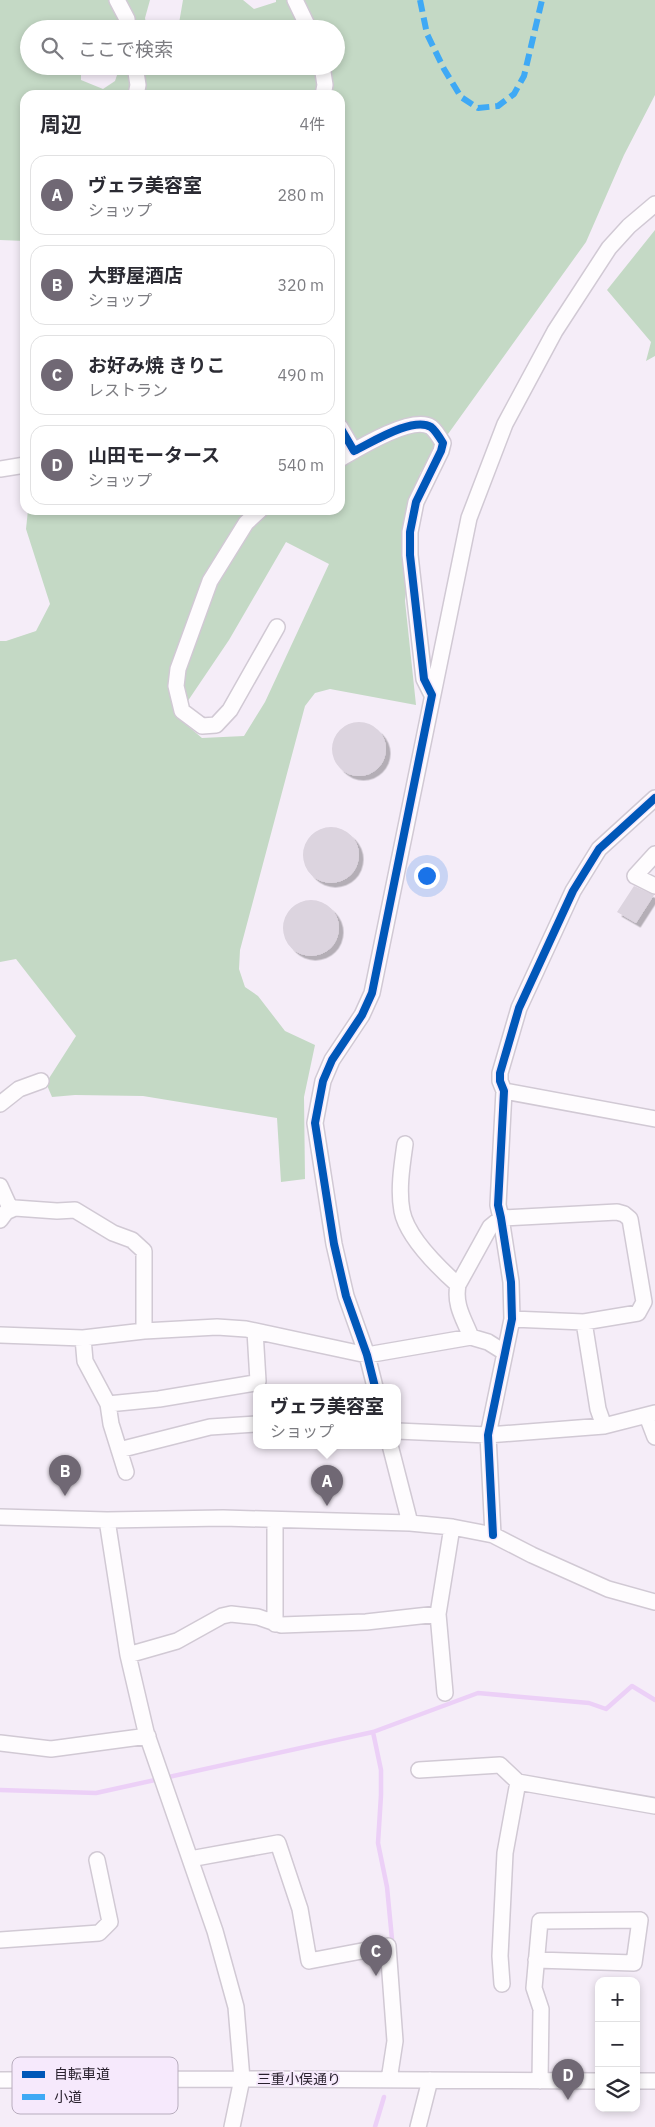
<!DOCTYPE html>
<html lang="ja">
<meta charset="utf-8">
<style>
body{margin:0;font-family:"IBM Plex Sans","Noto Sans JP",sans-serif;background:#f7f7f7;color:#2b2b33}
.controls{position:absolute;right:15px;bottom:15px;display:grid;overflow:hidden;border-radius:10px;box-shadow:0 2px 8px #0003}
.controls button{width:45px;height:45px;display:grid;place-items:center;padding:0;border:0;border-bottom:1px solid #e1e1e2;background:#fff;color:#2b2b33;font:25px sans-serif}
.you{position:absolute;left:426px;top:875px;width:18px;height:18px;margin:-12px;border:4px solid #fff;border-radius:50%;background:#1a73e8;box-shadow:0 0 0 8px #1a73e833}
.badge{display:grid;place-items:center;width:32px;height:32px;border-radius:50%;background:#706874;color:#fff;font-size:16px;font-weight:700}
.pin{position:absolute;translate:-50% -41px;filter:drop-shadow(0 1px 2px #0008)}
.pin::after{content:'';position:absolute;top:26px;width:18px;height:15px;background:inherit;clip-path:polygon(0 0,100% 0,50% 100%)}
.popup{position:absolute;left:253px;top:1384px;width:148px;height:65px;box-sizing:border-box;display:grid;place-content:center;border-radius:10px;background:#fff;filter:drop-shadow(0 1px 4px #0005);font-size:16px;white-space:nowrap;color:#7c7c81}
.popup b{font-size:19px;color:#2b2b33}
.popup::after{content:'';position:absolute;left:50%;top:100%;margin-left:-10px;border:10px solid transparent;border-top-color:#fff}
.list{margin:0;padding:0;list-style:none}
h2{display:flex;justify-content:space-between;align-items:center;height:65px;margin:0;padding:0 20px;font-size:21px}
h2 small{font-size:16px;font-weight:400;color:#7c7c81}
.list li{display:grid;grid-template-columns:32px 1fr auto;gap:15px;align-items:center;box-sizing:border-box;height:80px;margin:0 10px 10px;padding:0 10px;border:1px solid #e1e1e2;border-radius:15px}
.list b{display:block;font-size:19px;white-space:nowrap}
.list p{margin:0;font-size:16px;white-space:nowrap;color:#7c7c81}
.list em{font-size:16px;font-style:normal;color:#7c7c81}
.icon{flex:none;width:28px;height:28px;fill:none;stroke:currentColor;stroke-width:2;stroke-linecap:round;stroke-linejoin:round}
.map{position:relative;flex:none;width:655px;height:2127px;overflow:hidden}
.search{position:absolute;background:#fff;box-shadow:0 2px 8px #0003;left:20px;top:20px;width:325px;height:55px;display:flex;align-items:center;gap:12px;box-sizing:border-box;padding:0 18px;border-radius:28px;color:#7c7c81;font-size:19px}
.panel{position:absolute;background:#fff;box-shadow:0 2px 8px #0003;left:20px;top:90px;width:325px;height:425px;border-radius:15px}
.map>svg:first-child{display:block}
</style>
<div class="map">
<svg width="655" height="2127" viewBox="0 0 655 2127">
<defs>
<filter id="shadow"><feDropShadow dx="4.5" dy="4.5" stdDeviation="0" flood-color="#0004"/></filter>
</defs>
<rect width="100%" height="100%" fill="#f5edf8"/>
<path fill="#c4d9c5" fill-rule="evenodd" d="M0,0h150l-5,18 2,11h-30l-2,-3 -18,-1 -13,4h-55v37h52v14l22,9 12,-8 5,-15h216v-37h-158l5,-29h60l11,9 22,-7v-2h379v95l-31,60 -38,87 -166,231 -15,128 11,104 -86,-16 -15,4 -10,13 -65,244 -1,19 6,18 13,9 27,35 30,14 -11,52 1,82 -24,3 -4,-64 -134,-22 -68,-1 -23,2 -6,-14 30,-47 -60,-77 -16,3v-321h6l30,-10 14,-27 -24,-75 2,-19h312v-415h-315v146l-25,-1zM286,542l43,22 -64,138 -21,34 -42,2 -25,-21 52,-77z
M655,230v126l-9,5 5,-19 -44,-52z"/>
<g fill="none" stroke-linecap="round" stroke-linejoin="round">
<path stroke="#ecd0f7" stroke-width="4.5" d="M373,1732l8,38v25l-3,48 9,44 5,52
M0,1790l96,3 277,-61 105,-39 111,10 17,6 26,-23 23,14
M375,2127l9,-30"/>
</g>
<path fill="#dcd4df" filter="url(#shadow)" d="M332 749a27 27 0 1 1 54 0a27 27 0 1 1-54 0Z
M303 855a28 28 0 1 1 56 0a28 28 0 1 1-56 0Z
M634,886l20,9 -18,28 -19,-11z
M283 928a28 28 0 1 1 56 0a28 28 0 1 1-56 0Z"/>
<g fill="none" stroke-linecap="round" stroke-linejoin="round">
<g stroke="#d1c9d4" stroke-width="18">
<path id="minor" d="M117,0l10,19 1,10
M295,0l14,29
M135,66l3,19 -2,10
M322,66l3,19 -2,10
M340,427l14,24
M340,459c17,-10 72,-44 91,-32 4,3 9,11 12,16l-2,8 -25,51 -6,30v23l14,124 8,16
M0,469l25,-4
M260,510l-14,13 -36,58 -32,88 -2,17 6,25 20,15 14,-1 14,-15 47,-83
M655,854l-20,22 20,10
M504,1091l151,28
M0,1104l19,-15 22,-8
M405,1144c-3,21 -7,46 -3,67 5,26 37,57 56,74
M0,1186l10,22
M0,1220l6,-8 9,-4 42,3 18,-1 38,23 19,7 12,11v80
M584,1322l14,87 6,17
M0,1335l83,3 61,-7 73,-4 29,2 121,26 104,-18 17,5 16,10
M471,1337c-7,-18 -17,-32 -13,-52l32,-58 11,-9 116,-6 7,2 6,5 14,83 -6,11 -54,9 -72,-3
M83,1338l2,23 23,43 3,20 15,48
M375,1387l-8,-32 -21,-59 -12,-52 -19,-121 8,-42 9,-21 30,-45 10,-22 97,-475 36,-94 50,-93 54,-83 20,-22 26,-22
M108,1404l51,-5 96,-16 3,-2 -3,-50
M647,1416l8,21
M397,1431l91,4 116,-9 51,-13
M390,1445l20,78
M119,1450l91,-23 47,-3
M0,1517l107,3 116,-2 187,5 42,4 41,8 39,20 76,34 47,13
M107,1520l21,135 18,77 69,199 21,76 6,72 -10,48
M275,1520v104
M493,1535l-5,-100 24,-116 -1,-37 -10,-64 -3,-13 6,-114 -4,-10v-8l19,-65 54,-117 26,-42 56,-51
M128,1655l49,-14 45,-25 9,-2 27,3 23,8 85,-3 72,-8
M445,1693l-7,-79 14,-87
M0,1743l51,6 97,-13
M419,1770l81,-5 18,17
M190,1859l88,-16 22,66 9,52 79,-15 7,95 -6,39
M0,1940l99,-7 11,-11 -13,-62
M536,1960l98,3 6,-43 -100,1 -6,67 7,21 -1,72
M502,1984l-2,-28 5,-103 13,-71 137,24
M0,2080l242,-1 357,2
M636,2081h19
M418,2127l12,-47"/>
</g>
<use href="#minor" stroke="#fefcfe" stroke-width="15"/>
<path stroke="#3fa9f5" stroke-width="6" stroke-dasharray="12 6" stroke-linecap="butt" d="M420,0l7,34 17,35 17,28 17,11 20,-2 16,-12 10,-18 18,-76"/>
<g stroke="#f6e9fc" stroke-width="11">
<path id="cycleway" d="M340,427l14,24c17,-8 59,-35 77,-24 4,3 9,11 12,16l-2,8 -25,51 -6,30v23l14,124 8,16 -60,298 -10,22 -30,45 -9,21 -8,42 19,121 12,52 21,59 8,32
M493,1535l-5,-100 24,-116 -1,-37 -10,-64 -3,-13 6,-114 -4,-10v-8l19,-65 54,-117 26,-42 56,-51"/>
</g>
<use href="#cycleway" stroke="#0057b8" stroke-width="8"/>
</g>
<g text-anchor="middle" stroke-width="4" stroke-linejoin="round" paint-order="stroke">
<g font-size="14" fill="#29212d" stroke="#f6e9fc">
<text x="299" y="2084">三重小俣通り</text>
</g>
</g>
<rect x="12" y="2057" width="166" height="57" rx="8" fill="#f6e9fc" stroke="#b8adbe" stroke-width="1"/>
<rect x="22" y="2071" width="23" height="7" fill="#0057b8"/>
<rect x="22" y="2094" width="23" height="6" fill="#3fa9f5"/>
<g font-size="14" fill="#29212d">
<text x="54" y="2079">自転車道</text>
<text x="54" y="2102">小道</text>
</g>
</svg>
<div class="controls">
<button>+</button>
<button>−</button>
<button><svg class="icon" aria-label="layers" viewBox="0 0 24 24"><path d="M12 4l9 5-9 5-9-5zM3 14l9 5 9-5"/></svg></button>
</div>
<div class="you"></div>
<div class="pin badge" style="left:327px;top:1506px">A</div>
<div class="popup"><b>ヴェラ美容室</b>ショップ</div>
<div class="pin badge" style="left:65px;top:1496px">B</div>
<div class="pin badge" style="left:376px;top:1976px">C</div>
<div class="pin badge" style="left:568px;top:2100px">D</div>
<div class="search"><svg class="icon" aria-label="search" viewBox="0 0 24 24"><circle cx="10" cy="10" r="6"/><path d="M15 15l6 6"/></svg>ここで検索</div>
<section class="panel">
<h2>周辺<small>4件</small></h2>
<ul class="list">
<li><span class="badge">A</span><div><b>ヴェラ美容室</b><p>ショップ</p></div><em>280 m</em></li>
<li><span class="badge">B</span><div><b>大野屋酒店</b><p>ショップ</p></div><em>320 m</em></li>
<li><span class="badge">C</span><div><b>お好み焼 きりこ</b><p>レストラン</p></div><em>490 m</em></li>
<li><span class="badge">D</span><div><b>山田モータース</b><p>ショップ</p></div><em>540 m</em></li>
</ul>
</section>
</div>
